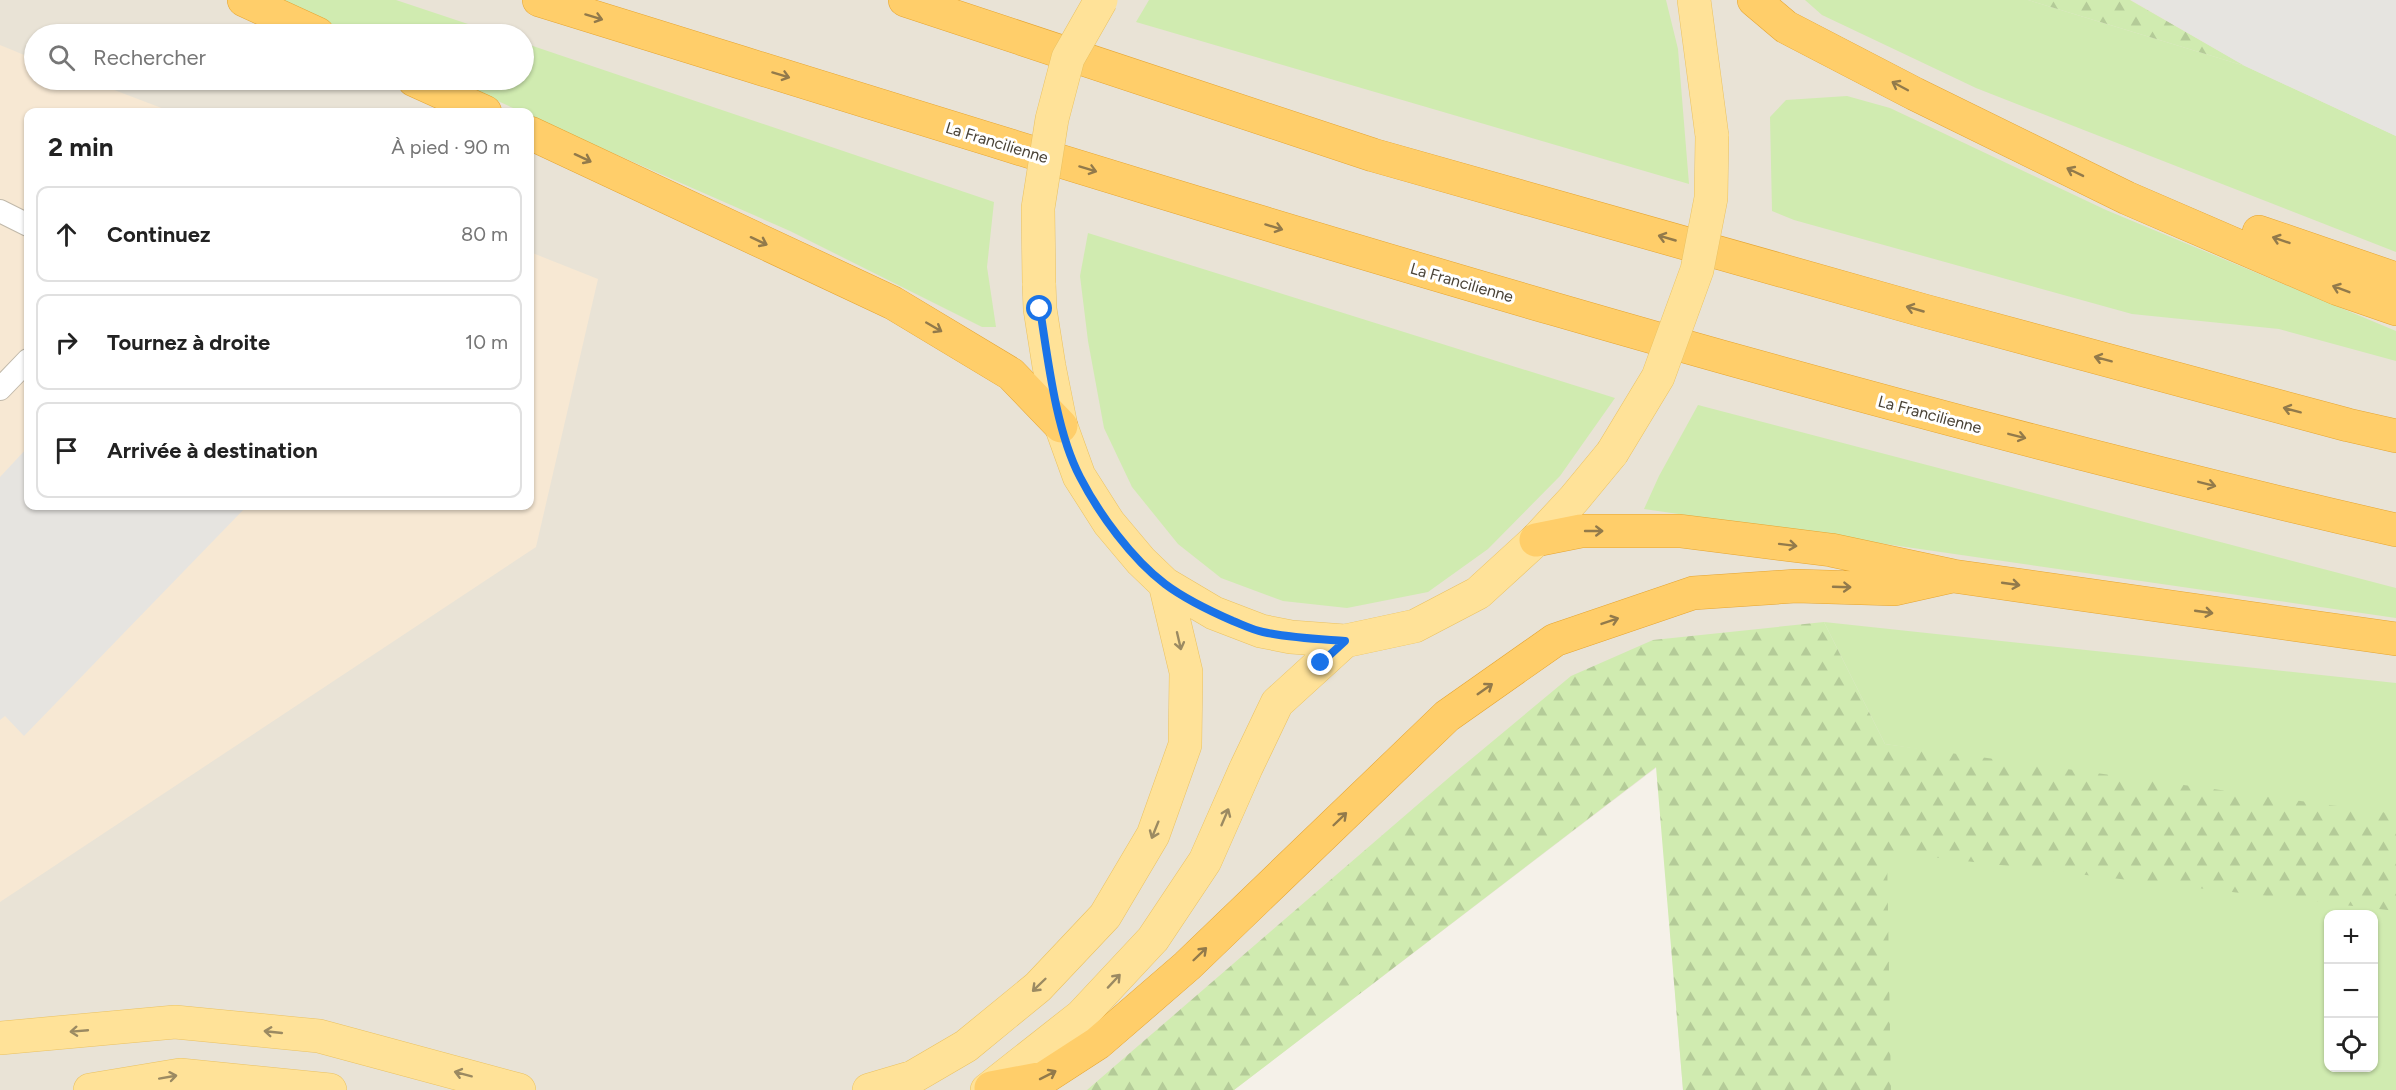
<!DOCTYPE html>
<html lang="fr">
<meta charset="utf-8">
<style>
body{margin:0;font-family:Figtree,sans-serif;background:#f6f6f6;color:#222}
.controls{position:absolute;right:18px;bottom:18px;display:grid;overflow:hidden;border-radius:12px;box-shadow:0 2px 4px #0004}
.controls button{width:54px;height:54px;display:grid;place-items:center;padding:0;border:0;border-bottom:2px solid #e0e0e0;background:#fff;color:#222;font:30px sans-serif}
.stop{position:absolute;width:18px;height:18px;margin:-14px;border:4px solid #1a73e8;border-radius:50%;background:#fff}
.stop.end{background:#1a73e8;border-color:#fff;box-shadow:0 2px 6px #0008}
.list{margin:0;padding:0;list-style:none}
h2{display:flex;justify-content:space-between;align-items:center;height:78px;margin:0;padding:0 24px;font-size:26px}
h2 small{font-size:20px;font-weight:400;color:#767676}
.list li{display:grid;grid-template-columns:39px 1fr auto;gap:18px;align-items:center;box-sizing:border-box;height:96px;margin:0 12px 12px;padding:0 12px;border:2px solid #e0e0e0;border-radius:12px}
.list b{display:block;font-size:22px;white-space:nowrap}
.list em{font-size:20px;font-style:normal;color:#767676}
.icon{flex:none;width:33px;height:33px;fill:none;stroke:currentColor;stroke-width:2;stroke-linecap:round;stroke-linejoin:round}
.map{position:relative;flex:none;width:2396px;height:1090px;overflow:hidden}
.search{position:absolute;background:#fff;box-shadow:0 2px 4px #0004;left:24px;top:24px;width:510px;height:66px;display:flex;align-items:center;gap:15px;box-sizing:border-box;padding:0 21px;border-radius:33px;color:#767676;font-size:22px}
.panel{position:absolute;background:#fff;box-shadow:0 2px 4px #0004;left:24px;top:108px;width:510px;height:402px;border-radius:12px}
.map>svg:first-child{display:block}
</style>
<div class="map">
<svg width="2396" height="1090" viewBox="0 0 2396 1090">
<defs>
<pattern id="forest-firs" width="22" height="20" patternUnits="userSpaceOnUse" patternTransform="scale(1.5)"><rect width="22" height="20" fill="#d0ebb0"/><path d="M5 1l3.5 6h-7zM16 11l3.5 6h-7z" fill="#b4cb98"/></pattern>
</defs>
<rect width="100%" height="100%" fill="#f5f1e9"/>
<path fill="#e9e3d6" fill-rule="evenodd" d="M0,0h2396v1090h-713l-26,-323 -423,323h-1234zM34,34h490v46h-490zM28,112h502v394h-502zM2328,914h46v154h-46z"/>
<path fill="#f7e8d3" d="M0,45l34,14v21h54l84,32h-144v394h502v-254l68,27 -62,268 -536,355z"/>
<path fill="#d0ebb0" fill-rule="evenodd" d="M279,0h117l102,34h-145z
M1149,0h517l12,49 11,135 -553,-162z
M1805,0h223l217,66 151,70v116l-420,-164 -154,-73z
M524,43l470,159 -7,65 9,60h-14l-192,-96 -257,-113 -3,-2v-4h-8l-71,-32h73z
M1847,96l43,12 216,102 290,121v30l-117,-32 -147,-15 -338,-94 -22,-9 -2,-94 16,-17z
M1088,233l527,165 -55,78 -72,73 -60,43 -81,16 -64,-7 -62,-23 -43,-34 -46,-57 -28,-59 -16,-87 -8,-65z
M1698,405l698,183v30l-752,-109 15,-33z
M1824,622l572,61v407h-600l-43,-339 203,4 -71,-11zM2328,914h46v154h-46z"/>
<path fill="url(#forest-firs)" d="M2028,0h102l115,66z
M1824,622l61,122 511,70v97l-509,-59 4,238h-208l-27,-323 -422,323h-147l365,-315 119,-99 82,-36z"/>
<path fill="#e6e4e0" d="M2131,0h265v136l-151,-70z
M28,447v59h219l-223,230 -19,-20 -5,4v-243z"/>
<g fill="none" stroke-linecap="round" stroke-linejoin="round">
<g stroke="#c1b9aa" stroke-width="24">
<path id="lane" d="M0,211l28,14
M0,389l28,-29"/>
</g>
<g stroke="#eac262" stroke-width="34">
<path id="primary" d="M1694,0l18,136
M1039,283l1,26 9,57 12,60 18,50 30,47 32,38 24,23 49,29 47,18 30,6 54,4 70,-15 63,-33 58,-53 38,-41 38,-46
M0,1038l175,-16 144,14 200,54
M90,1090l90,-15 150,15
M869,1090l44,-13 53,-31 72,-59 67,-71 48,-81 32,-90 1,-73 -21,-88
M987,1090l94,-74 72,-77 52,-78 41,-93 31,-65 68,-62"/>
</g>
<g stroke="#e5a532" stroke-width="34">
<path id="highway" d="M244,0l74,34
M539,0c615,190 1229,386 1857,530
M905,0l468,155 552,156 423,114 48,11
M1754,0l32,27 129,67 212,104 211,91 58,20
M414,80l71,32
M530,133l363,170 118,71 50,52
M2259,232l137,47
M1536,540l45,-9h99l151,19 122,26 443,63
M991,1088l53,-10 54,-35 89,-77 260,-250 108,-76 138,-47 103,-7 99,3 58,-13"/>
</g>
<use href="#lane" stroke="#fff" stroke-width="22"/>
<use href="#primary" stroke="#ffe298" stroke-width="33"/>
<use href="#highway" stroke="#ffce6a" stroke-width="33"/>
<g stroke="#eac262" stroke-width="34" stroke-linecap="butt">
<path id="primary-bridge" d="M1039,283l-1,-75 14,-89 16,-61 33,-58
M1612,453l46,-76 39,-107 14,-72 1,-62"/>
</g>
<use href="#primary-bridge" stroke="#ffe298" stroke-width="33"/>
</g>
<defs><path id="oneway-shaft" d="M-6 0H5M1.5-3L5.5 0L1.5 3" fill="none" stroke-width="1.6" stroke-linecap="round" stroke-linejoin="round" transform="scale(1.5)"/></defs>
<g stroke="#927a4b">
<use href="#oneway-shaft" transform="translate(594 17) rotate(17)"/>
<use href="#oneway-shaft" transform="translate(781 75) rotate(17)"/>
<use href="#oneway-shaft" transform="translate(1900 86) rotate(-152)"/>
<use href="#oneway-shaft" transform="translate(583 158) rotate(25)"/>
<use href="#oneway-shaft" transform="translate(1088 169) rotate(17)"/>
<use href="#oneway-shaft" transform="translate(2075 172) rotate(-154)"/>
<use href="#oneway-shaft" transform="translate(1274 227) rotate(17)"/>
<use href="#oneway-shaft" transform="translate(1667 238) rotate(-164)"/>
<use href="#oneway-shaft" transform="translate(2281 240) rotate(-161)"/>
<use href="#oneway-shaft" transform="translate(759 241) rotate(25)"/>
<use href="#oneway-shaft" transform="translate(2341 289) rotate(-159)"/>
<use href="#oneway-shaft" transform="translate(1915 309) rotate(-164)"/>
<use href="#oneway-shaft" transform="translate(934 327) rotate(30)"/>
<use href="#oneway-shaft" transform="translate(2103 359) rotate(-165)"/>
<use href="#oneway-shaft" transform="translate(2292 410) rotate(-165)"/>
<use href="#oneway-shaft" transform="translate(2017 436) rotate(14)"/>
<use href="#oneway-shaft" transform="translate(2207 484) rotate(14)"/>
<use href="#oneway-shaft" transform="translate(1594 531)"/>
<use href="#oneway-shaft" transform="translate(1788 545) rotate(7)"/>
<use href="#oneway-shaft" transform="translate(2011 584) rotate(8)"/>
<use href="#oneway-shaft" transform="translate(1842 587) rotate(2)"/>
<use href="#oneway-shaft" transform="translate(2204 612) rotate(8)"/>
<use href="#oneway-shaft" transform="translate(1610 621) rotate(-19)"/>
<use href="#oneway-shaft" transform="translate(1485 689) rotate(-35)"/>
<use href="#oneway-shaft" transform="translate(1340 819) rotate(-44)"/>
<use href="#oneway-shaft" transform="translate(1200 954) rotate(-44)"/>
<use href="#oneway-shaft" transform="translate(1048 1075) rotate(-27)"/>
</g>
<g stroke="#9b8a62">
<use href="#oneway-shaft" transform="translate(1179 641) rotate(77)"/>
<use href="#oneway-shaft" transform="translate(1225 817) rotate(-67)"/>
<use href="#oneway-shaft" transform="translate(1155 830) rotate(112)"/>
<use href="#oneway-shaft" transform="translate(1114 981) rotate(-47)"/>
<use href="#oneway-shaft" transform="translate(1039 985) rotate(136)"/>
<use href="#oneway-shaft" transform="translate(79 1031) rotate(175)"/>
<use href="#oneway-shaft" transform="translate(273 1032) rotate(-174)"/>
<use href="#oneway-shaft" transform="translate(463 1074) rotate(-165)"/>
<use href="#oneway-shaft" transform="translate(168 1077) rotate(-10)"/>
</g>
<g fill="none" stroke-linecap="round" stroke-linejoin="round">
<path stroke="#1a73e8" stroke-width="8" d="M1040,309c8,51 16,122 40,168 19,37 52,82 85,107 20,15 45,27 68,37 10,4 20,9 30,11 27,6 55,7 82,9l-24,22"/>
</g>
<g text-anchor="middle" stroke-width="6" stroke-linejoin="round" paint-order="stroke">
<g font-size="16" fill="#494236" stroke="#fff">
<text transform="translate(997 142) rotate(17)" y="6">La Francilienne</text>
<text transform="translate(1462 282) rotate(16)" y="6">La Francilienne</text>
<text transform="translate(1930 414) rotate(15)" y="6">La Francilienne</text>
</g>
</g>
</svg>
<div class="controls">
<button>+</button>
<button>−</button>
<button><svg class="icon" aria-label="locate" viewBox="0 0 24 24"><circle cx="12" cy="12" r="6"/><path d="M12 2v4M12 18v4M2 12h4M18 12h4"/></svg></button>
</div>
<div class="stop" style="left:1040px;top:309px"></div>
<div class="stop end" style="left:1321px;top:663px"></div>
<div class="search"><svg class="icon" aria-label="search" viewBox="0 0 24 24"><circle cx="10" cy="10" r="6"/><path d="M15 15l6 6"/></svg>Rechercher</div>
<section class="panel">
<h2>2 min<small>À pied · 90 m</small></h2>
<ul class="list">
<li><svg class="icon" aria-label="ahead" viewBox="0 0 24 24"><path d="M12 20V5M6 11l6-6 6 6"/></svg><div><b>Continuez</b></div><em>80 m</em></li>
<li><svg class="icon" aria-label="right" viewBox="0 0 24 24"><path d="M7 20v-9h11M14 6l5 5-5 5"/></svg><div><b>Tournez à droite</b></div><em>10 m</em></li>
<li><svg class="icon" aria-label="arrive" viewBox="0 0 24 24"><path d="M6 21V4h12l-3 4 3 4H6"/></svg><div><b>Arrivée à destination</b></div></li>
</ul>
</section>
</div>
